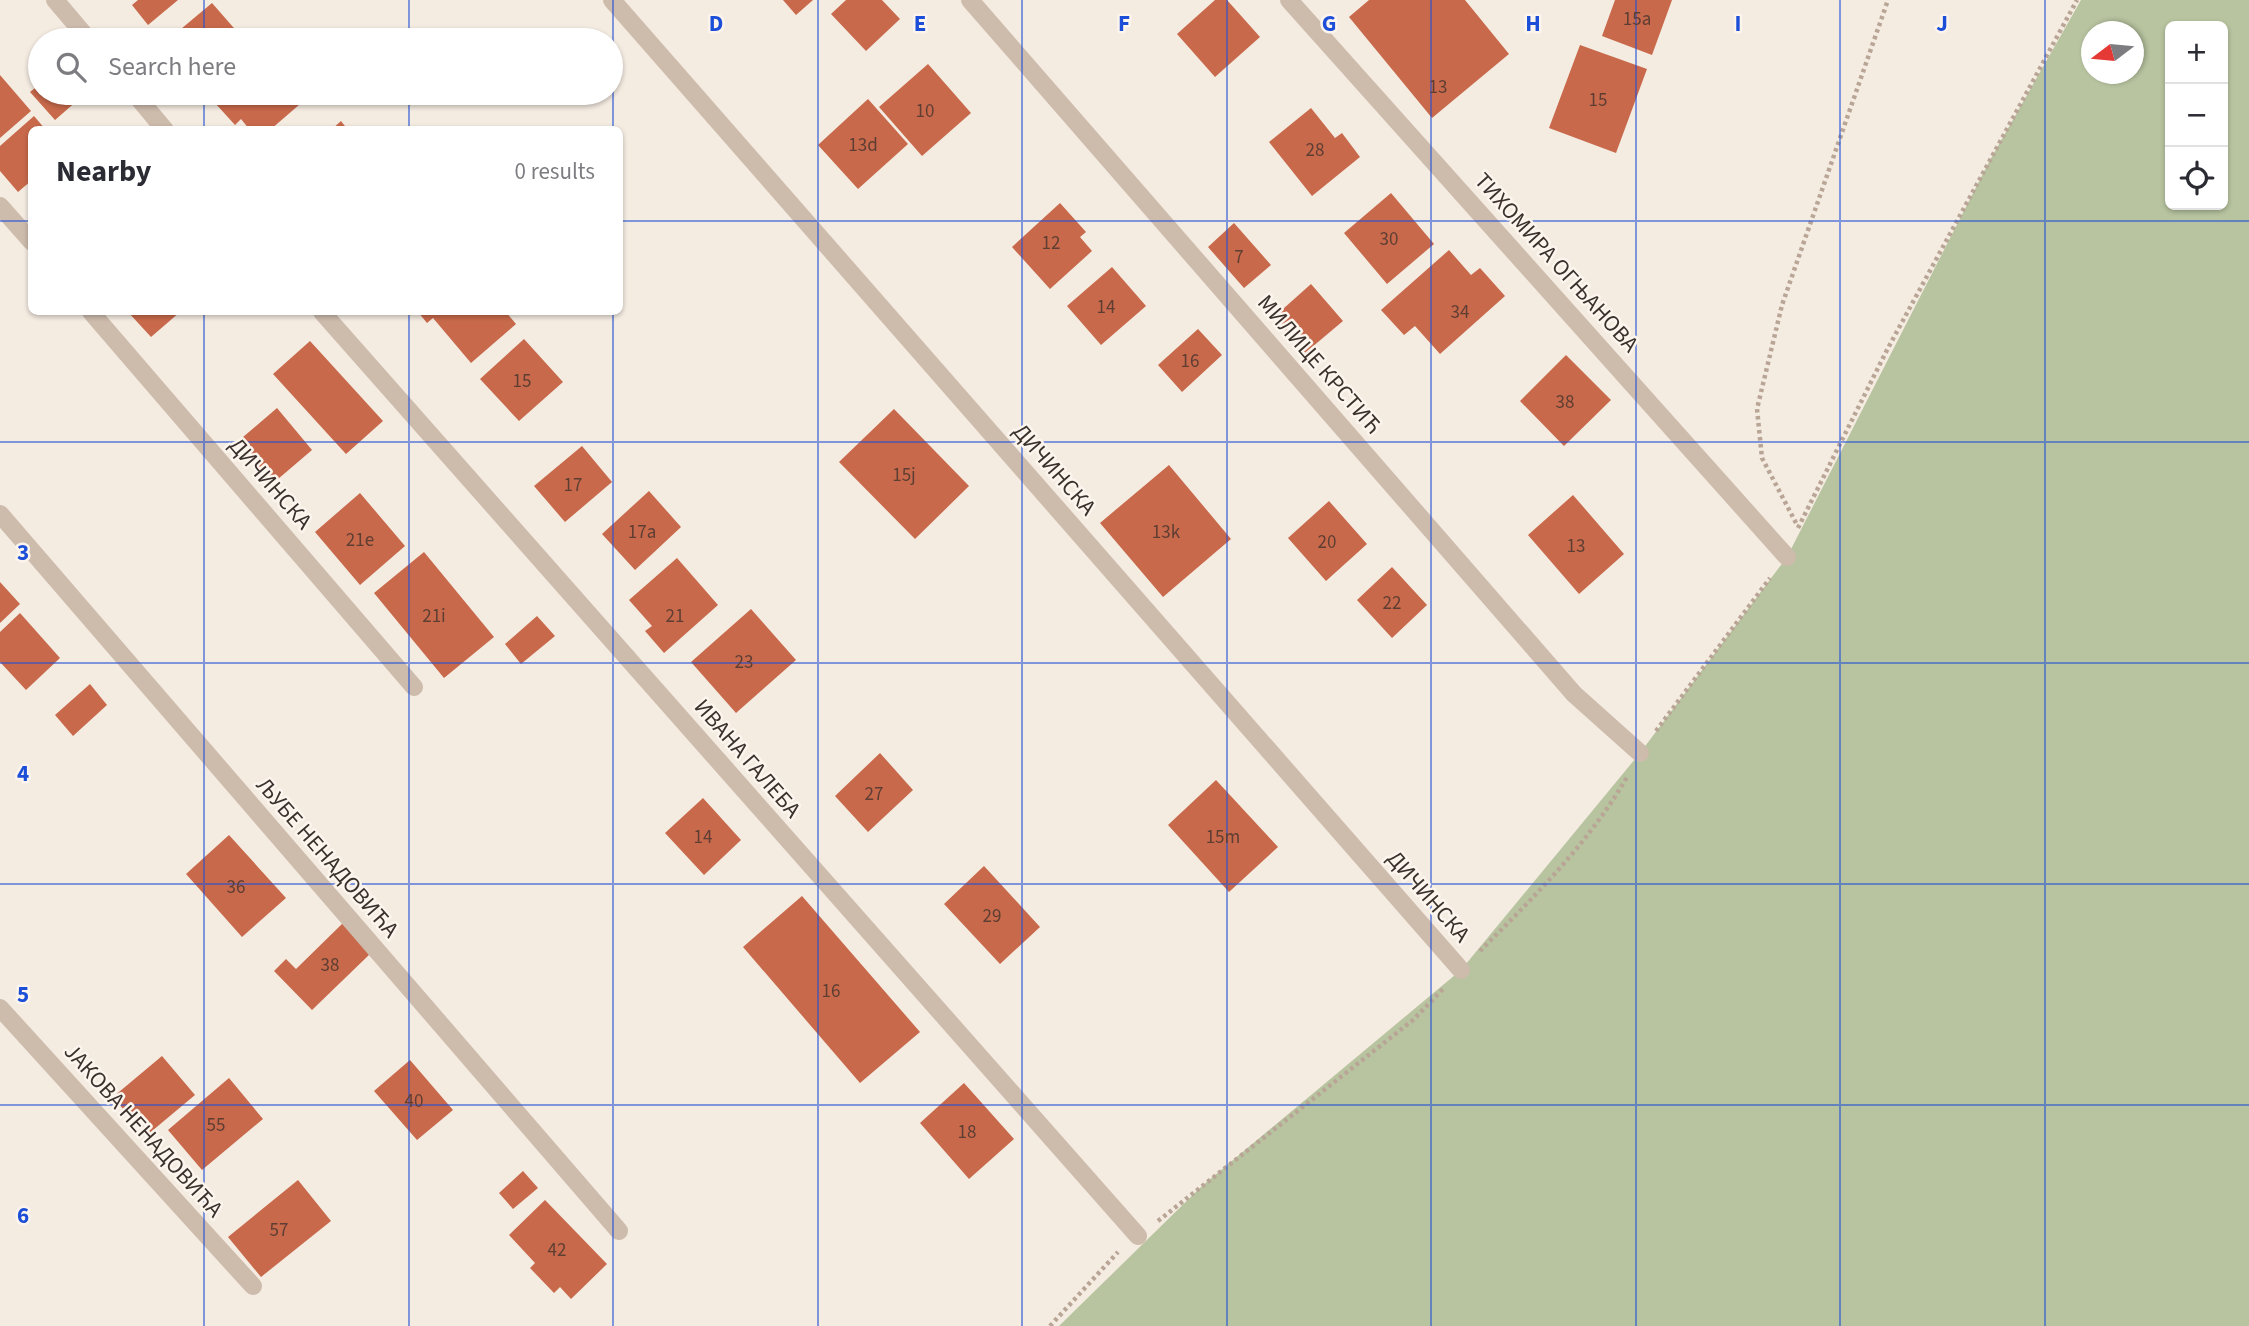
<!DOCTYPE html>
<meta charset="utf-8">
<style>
body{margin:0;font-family:"Source Sans 3",sans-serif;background:#f7f7f7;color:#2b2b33}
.controls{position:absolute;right:21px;top:21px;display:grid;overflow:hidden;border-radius:10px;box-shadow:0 2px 5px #0004}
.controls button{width:63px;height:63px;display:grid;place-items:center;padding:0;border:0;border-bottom:2px solid #e1e1e2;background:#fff;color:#2b2b33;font:35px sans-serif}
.compass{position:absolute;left:2081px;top:21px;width:63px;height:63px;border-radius:50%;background:#fff;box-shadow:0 2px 5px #0004;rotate:254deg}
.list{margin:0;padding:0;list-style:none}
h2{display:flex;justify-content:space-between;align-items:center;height:91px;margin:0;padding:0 28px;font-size:30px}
h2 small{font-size:23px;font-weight:400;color:#7c7c81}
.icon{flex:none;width:38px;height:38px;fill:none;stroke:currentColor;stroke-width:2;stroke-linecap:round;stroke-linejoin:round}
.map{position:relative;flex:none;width:2249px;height:1326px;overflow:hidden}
.search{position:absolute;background:#fff;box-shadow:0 2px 5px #0004;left:28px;top:28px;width:595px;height:77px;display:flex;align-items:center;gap:18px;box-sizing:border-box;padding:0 24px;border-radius:38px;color:#7c7c81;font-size:26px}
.panel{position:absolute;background:#fff;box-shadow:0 2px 5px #0004;left:28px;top:126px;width:595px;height:189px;border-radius:10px}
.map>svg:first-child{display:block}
</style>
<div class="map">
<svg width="2249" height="1326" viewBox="0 0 2249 1326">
<rect width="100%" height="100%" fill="#f4ebe1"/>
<path fill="#b8c4a0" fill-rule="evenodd" d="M2081,0h168v1326h-1190l143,-140 259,-216 179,-217 147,-196 203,-397zM2170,26h53v179h-53zM2092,32h42v42h-42z"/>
<path fill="#c8694b" d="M138,0h40l-30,25 -16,-20z
M783,0h30l-17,15z
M846,0h36l18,19 -34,32 -35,-37z
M1215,0h12l33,37 -45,40 -38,-43z
M1369,0h96l44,54 -77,64 -83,-101z
M1615,0h57l-20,55 -50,-19z
M212,3l28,32 -6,5h-54l-5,-6z
M1580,45l67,24 -31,84 -67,-25z
M928,64l43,49 -49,43 -43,-49z
M0,75l31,36 -31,27z
M40,84v9h46l-31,27 -25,-28z
M226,93h76l5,5 -37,32h-20l-9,-11 -6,6 -20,-22z
M868,99l40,45 -50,45 -40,-44z
M1311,108l24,30 7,-5 18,24 -48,39 -43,-54z
M34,116l12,14h-14v50l-14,12 -18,-21v-25z
M341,121l7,9h-17z
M1391,193l43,51 -47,40 -43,-51z
M1060,203l26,29 -6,5 12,14 -42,38 -38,-42z
M1234,223l37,42 -27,23 -36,-41z
M1449,250l22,25 9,-7 25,28 -65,58 -25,-28 -11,9 -23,-25z
M1112,267l34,39 -45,39 -34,-39z
M1311,284l32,37 -38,32 -31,-36z
M128,312h52l-29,25z
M418,312h88l10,12 -45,39 -38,-45 -6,5z
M1198,329l24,26 -40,37 -24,-27z
M524,339l39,43 -44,39 -39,-42z
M310,341l73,80 -37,33 -73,-80z
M1566,355l45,45 -47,46 -44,-45z
M277,408l35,42 -41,35 -35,-42z
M894,409l75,77 -54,53 -76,-77z
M582,446l30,36 -47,40 -31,-36z
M1169,465l62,74 -68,58 -63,-74z
M649,491l32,36 -46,43 -33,-36z
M360,493l45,53 -45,39 -45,-53z
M1573,495l51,59 -45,40 -51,-59z
M1329,501l38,43 -41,37 -38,-43z
M424,552l70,85 -50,41 -70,-85z
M677,558l41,47 -54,48 -19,-22 7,-5 -23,-26z
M1392,567l35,38 -35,33 -35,-38z
M0,582l20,22 -20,19z
M751,609l45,51 -60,53 -45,-51z
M20,613l40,45 -34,32 -26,-28v-30z
M537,616l18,20 -34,28 -16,-20z
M90,684l17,21 -34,31 -18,-21z
M880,753l33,37 -45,42 -33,-36z
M1216,780l62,67 -49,45 -61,-67z
M703,798l38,42 -37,35 -39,-42z
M229,835l57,63 -44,39 -56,-63z
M984,866l56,61 -40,37 -56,-60z
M802,896l118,136 -60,51 -117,-136z
M343,923l28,30 -59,57 -38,-39 12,-12 10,10z
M162,1056l33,39 -49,41 -33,-39z
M410,1060l43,50 -36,30 -43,-49z
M229,1078l34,41 -61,51 -34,-40z
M964,1083l50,56 -45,40 -49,-56z
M523,1171l15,17 -25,21 -14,-16z
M298,1180l33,41 -70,56 -33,-40z
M545,1200l62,64 -36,35 -11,-12 -6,6 -24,-25 5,-5 -26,-28z"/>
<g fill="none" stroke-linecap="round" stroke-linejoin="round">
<path stroke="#b9a596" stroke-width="4.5" stroke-dasharray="3.5 3.5" stroke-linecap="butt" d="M1796,523l-34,-65 -5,-49 25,-104 106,-305
M1798,528l90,-180 189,-348
M1656,731l114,-153
M1480,951c53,-53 109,-108 147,-174
M1158,1221l255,-201 31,-32
M1050,1326l68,-74"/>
<path stroke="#cdbbac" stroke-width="18" d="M55,0l34,40
M612,0l849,970
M970,0l604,694 66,59
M1289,0l498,557
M134,93l31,37
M0,206l32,36
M91,312l323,375
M322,312l816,924
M0,514l619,717
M0,1008l253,278"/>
</g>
<path fill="none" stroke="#1d4ed8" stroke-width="2" stroke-opacity="0.55" d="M204,0v40M409,0v40M613,0v130M818,0v1326M1022,0v1326M1227,0v1326M1431,0v1326M1636,0v1326M1840,0v1326M2045,0v1326M204,93v37M409,93v37M0,221h32M620,221h1629M204,312v1014M409,312v1014M613,312v1014M0,442h2249M0,663h2249M0,884h2249M0,1105h2249"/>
<g text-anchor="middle" stroke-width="5" stroke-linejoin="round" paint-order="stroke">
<g font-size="19" fill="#5e3e33">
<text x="1637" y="25">15a</text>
<text x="1438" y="93">13</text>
<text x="1598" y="106">15</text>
<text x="925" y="117">10</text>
<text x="863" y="151">13d</text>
<text x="1315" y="156">28</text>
<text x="1389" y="245">30</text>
<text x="1051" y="249">12</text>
<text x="1239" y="263">7</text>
<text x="1106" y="313">14</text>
<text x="1460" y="318">34</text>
<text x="1190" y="367">16</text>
<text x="522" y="387">15</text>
<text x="1565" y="408">38</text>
<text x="904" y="481">15j</text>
<text x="573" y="491">17</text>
<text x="642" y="538">17a</text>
<text x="1166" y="538">13k</text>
<text x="360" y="546">21e</text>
<text x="1327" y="548">20</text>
<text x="1576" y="552">13</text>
<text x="1392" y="609">22</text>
<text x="434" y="622">21i</text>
<text x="675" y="622">21</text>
<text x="744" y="668">23</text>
<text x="874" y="800">27</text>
<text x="703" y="843">14</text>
<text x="1223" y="843">15m</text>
<text x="236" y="893">36</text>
<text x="992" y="922">29</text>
<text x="330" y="971">38</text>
<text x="831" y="997">16</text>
<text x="414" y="1107">40</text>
<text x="216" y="1131">55</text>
<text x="967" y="1138">18</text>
<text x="279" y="1236">57</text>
<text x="557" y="1256">42</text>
</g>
<g font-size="23" fill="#3b302b" stroke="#fbf5ee">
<text transform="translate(1557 262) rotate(48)" y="8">ТИХОМИРА ОГЊАНОВА</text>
<text transform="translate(1320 364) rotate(49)" y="8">МИЛИЦЕ КРСТИЋ</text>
<text transform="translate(1055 469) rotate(49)" y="8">ДИЧИНСКА</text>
<text transform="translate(271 483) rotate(49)" y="8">ДИЧИНСКА</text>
<text transform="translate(748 758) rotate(49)" y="8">ИВАНА ГАЛЕБА</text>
<text transform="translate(328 857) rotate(49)" y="8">ЉУБЕ НЕНАДОВИЋА</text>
<text transform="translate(1429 896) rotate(49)" y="8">ДИЧИНСКА</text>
<text transform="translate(144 1130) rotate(48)" y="8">ЈАКОВА НЕНАДОВИЋА</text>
</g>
</g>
<g font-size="23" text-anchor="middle" font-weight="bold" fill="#1d4ed8" stroke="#fbf5ee" stroke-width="5" stroke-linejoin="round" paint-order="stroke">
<text x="716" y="31">D</text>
<text x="920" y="31">E</text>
<text x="1124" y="31">F</text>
<text x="1329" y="31">G</text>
<text x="1533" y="31">H</text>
<text x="1738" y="31">I</text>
<text x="1942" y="31">J</text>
<text x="23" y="560">3</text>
<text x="23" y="781">4</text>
<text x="23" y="1002">5</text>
<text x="23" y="1223">6</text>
</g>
</svg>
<div class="controls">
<button>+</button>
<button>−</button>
<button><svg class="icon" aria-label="locate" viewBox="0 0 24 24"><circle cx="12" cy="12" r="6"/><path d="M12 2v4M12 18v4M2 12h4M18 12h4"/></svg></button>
</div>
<svg class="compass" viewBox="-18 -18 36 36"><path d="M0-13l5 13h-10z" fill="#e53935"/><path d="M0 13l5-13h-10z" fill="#7c7c81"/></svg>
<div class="search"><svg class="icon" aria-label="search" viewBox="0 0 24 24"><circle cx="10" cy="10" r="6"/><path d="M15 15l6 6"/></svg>Search here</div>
<section class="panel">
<h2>Nearby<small>0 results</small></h2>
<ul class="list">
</ul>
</section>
</div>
